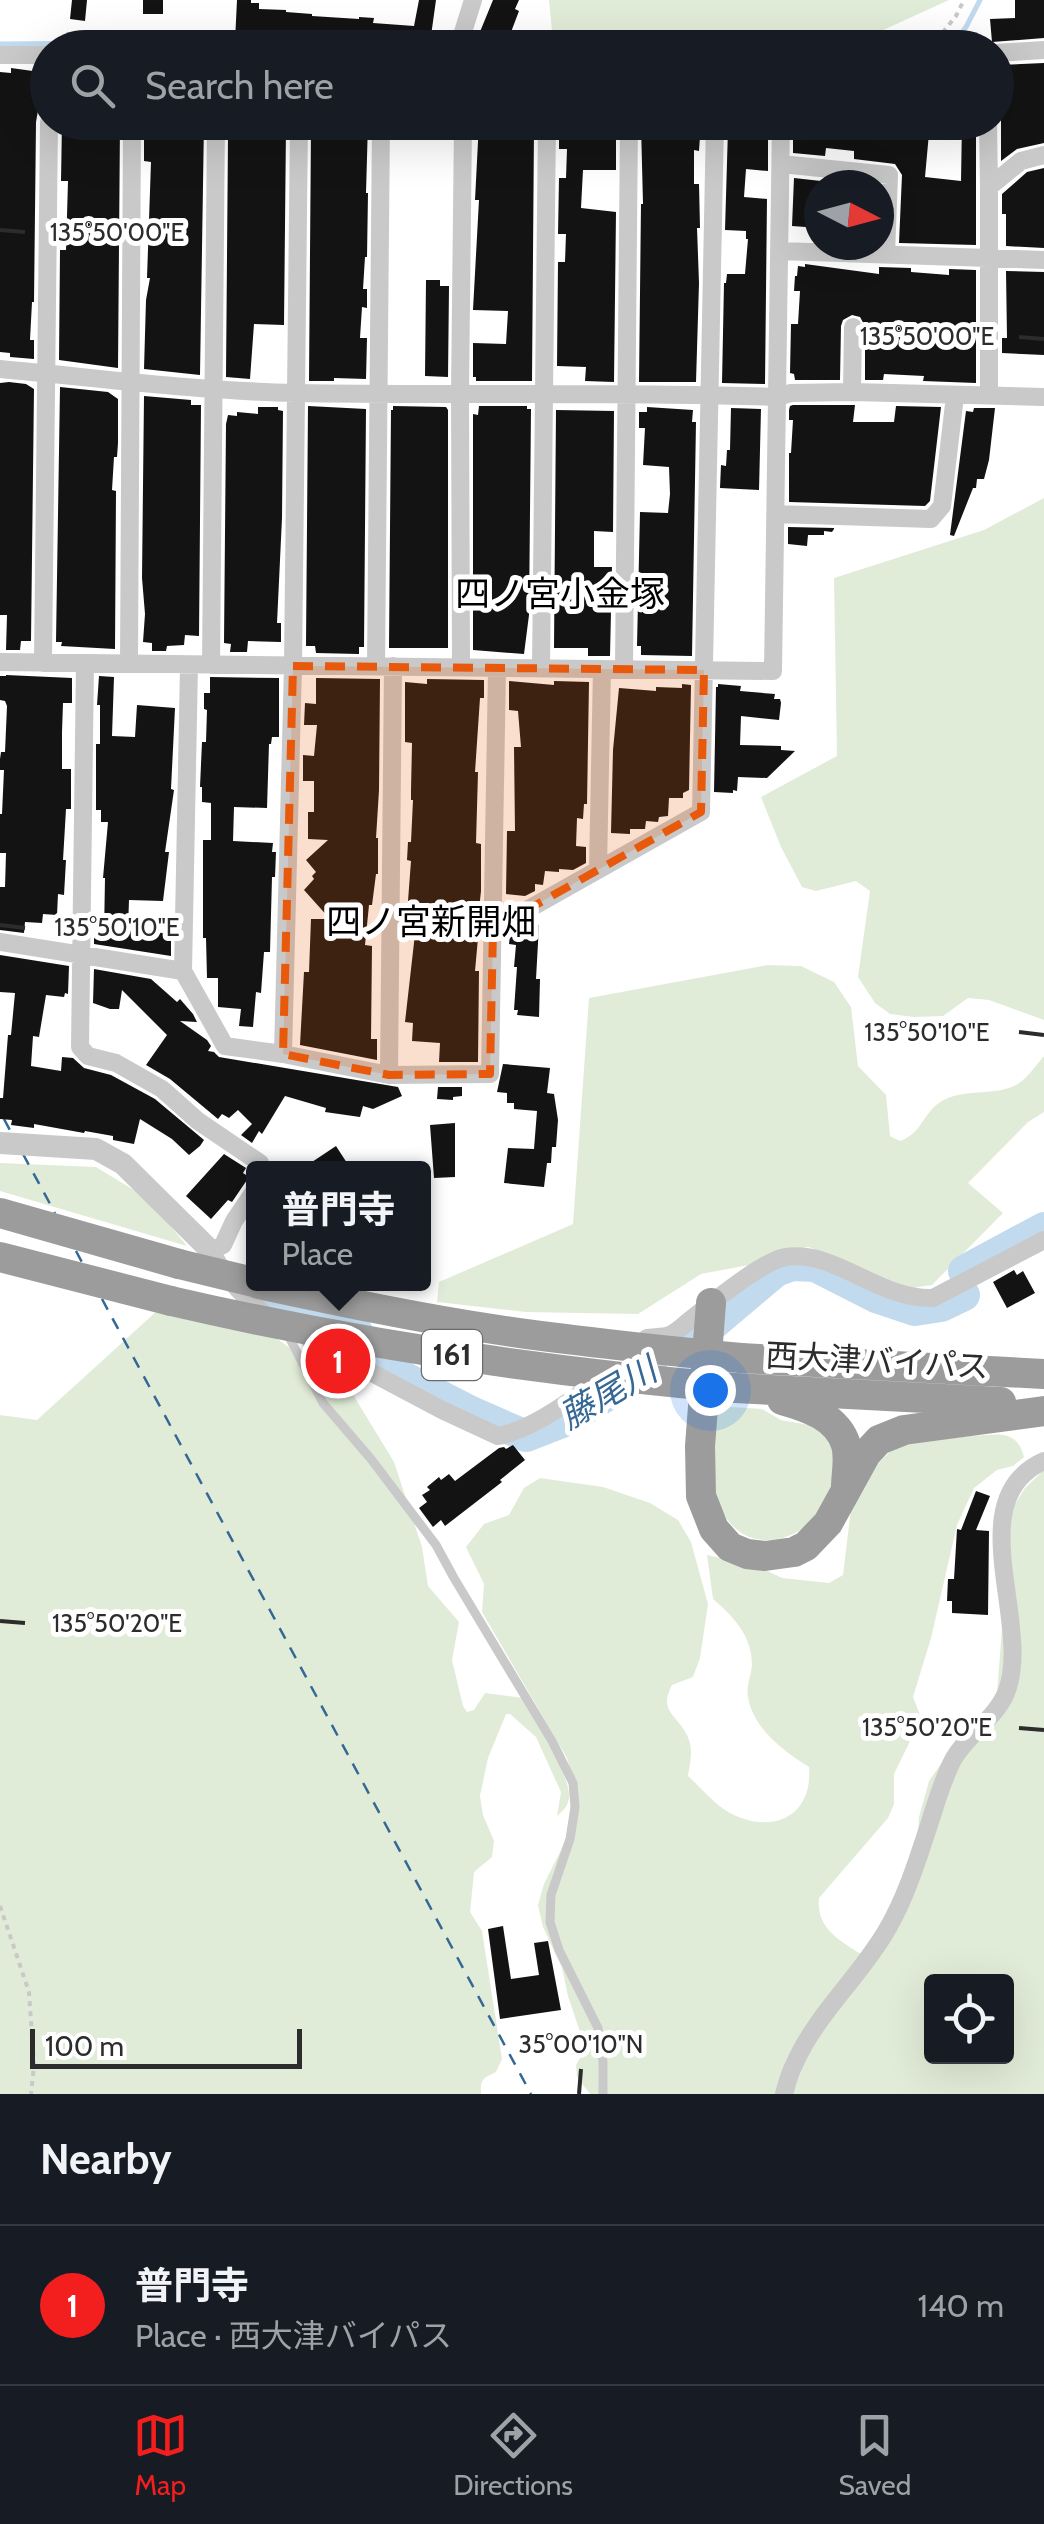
<!DOCTYPE html>
<meta charset="utf-8">
<style>
body{margin:0;font-family:Cabin,"Noto Sans JP",sans-serif;background:#20242c;color:#f1f3f6}
.controls{position:absolute;right:30px;bottom:30px;display:grid;overflow:hidden;border-radius:10px;box-shadow:0 10px 40px #0002}
.controls button{width:90px;height:90px;display:grid;place-items:center;padding:0;border:0;border-bottom:2px solid #363941;background:#171b24;color:#f1f3f6;font:50px sans-serif}
.compass{position:absolute;left:804px;top:170px;width:90px;height:90px;border-radius:50%;background:#171b24;box-shadow:0 10px 40px #0002;rotate:96deg}
.scale{position:absolute;left:30px;bottom:25px;width:272px;box-sizing:border-box;padding-left:10px;border:5px solid #2c2c2c;border-top:0;font-size:28px;line-height:35px;white-space:nowrap;color:#2c2c2c;-webkit-text-stroke:8px #fff;paint-order:stroke}
.you{position:absolute;left:710px;top:1390px;width:35px;height:35px;margin:-25px;border:8px solid #fff;border-radius:50%;background:#1a73e8;box-shadow:0 0 0 15px #1a73e833}
.badge{display:grid;place-items:center;width:65px;height:65px;border-radius:50%;background:#f31f1f;color:#fff;font-size:32px;font-weight:700}
.pin{position:absolute;translate:-50% -50%;border:5px solid #fff;box-shadow:0 2px 10px #0006}
.popup{position:absolute;left:246px;top:1161px;width:185px;height:130px;box-sizing:border-box;display:grid;place-content:center;border-radius:10px;background:#171b24;filter:drop-shadow(0 2px 8px #0005);font-size:32px;white-space:nowrap;color:#9ea1a6}
.popup b{font-size:38px;color:#f1f3f6}
.popup::after{content:'';position:absolute;left:50%;top:100%;margin-left:-20px;border:20px solid transparent;border-top-color:#171b24}
.list{margin:0;padding:0;list-style:none}
h2{display:flex;justify-content:space-between;align-items:center;height:130px;margin:0;padding:0 40px;font-size:42px}
h2 small{font-size:32px;font-weight:400;color:#9ea1a6}
.list li{display:grid;grid-template-columns:65px 1fr auto;gap:30px;align-items:center;box-sizing:border-box;height:160px;padding:0 40px;border-top:2px solid #363941}
.list b{display:block;font-size:38px;white-space:nowrap}
.list p{margin:0;font-size:32px;white-space:nowrap;color:#9ea1a6}
.list em{font-size:32px;font-style:normal;color:#9ea1a6}
.icon{flex:none;width:55px;height:55px;fill:none;stroke:currentColor;stroke-width:2;stroke-linecap:round;stroke-linejoin:round}
.map{position:relative;flex:none;width:1044px;height:2094px;overflow:hidden}
.search{position:absolute;background:#171b24;box-shadow:0 10px 40px #0002;left:30px;right:30px;top:30px;height:110px;display:flex;align-items:center;gap:25px;box-sizing:border-box;padding:0 35px;border-radius:55px;color:#9ea1a6;font-size:38px}
.sheet{height:290px;background:#171b24}
nav{display:flex;justify-content:space-around;align-items:center;box-sizing:border-box;height:140px;border-top:2px solid #363941;background:#171b24;font-size:28px;color:#9ea1a6}
nav a{display:grid;justify-items:center;gap:5px}
nav .on{color:#f31f1f}
.map>svg:first-child{display:block}
</style>
<div class="map">
<svg width="1044" height="2094" viewBox="0 0 1044 2094">
<rect width="100%" height="100%" fill="#fff"/>
<path fill="#e1ecd8" fill-rule="evenodd" d="M549,0h400l-103,47h-274l-19,-6z
M1044,498v522l-55,-20 -21,-2 -25,18 -29,1 -24,-3 -15,-11 -17,-26 12,-86 -14,-10 -40,10 -14,-4 -21,-40 -20,-50 76,-41 -3,-178 150,-48z
M768,965l33,1 33,16 17,25 7,59 28,29 4,41 10,5c22,-8 22,-26 39,-38 22,-16 54,-6 77,-18 11,-6 20,-20 28,-29v56l-16,10 -60,61 35,30 -71,72 -21,3 -31,-10 -71,-31 -30,4 -30,14 -48,9 -63,40 -112,-2 -89,-10 2,-20 134,-58 16,-226z
M0,1163l96,4 51,31 40,48 -187,-55z
M158,1310l118,28 76,55 42,69 28,85 6,39 31,36 -7,38 11,46 4,6 7,-2 11,-17 39,5c10,22 46,77 45,98 0,9 -5,14 -12,20l4,-24 -25,-55 -26,-23h-4l-18,44 -8,38 3,19 11,26 -2,16 -18,15 -4,40 12,19 20,128 -6,13c-13,6 -16,7 -15,22h-481v-679l37,5z
M717,1406l45,3 19,11 45,8c5,8 13,18 14,27 10,68 -94,128 -123,44 -10,-29 -3,-63 0,-93z
M969,1436c25,0 47,-10 55,21l-11,9 -16,4 -23,18 -17,37 -26,113 -18,59 7,18 -3,12 -23,47v30l-6,14 -69,80c-3,30 20,42 42,56l54,-72 4,-65 10,-36 30,-43 37,-31 15,-197 14,-22 19,-18v624h-454l-13,-17 -1,-12 7,-12 -4,-24 -11,-33 -6,-28 -19,-41 -5,-22 6,-21 23,-46 9,-49 -9,-31 -85,-146 2,-28 -18,-37 18,-23 25,-9 15,-27 16,-10 63,9 47,16 28,17 13,22 17,62 -8,54 -7,19 -21,8c-14,26 5,30 15,50 7,14 3,27 1,41 13,12 27,29 42,37 42,22 83,4 79,-46 -26,-16 -56,-39 -61,-70 -2,-11 3,-21 4,-32 0,-29 -18,-48 -39,-66l-6,-44 52,12 23,11 47,5 14,-8 8,-66 14,-33 31,-30zM932,1982h74v74h-74z"/>
<g fill="none" stroke-linecap="round" stroke-linejoin="round">
<path stroke="#c2daee" stroke-width="5" d="M0,44l121,-1 183,5
M950,48l16,-21 14,-27"/>
<path stroke="#c2daee" stroke-width="32" d="M964,1271l80,-43
M256,1288l28,20 47,11 26,13 19,31 95,49 55,24 41,-16 84,-52
M692,1342l84,-71 16,-6 23,1 61,31 39,13 26,-4 23,-11"/>
<path stroke="#356894" stroke-width="2.5" stroke-dasharray="12 10" stroke-linecap="butt" d="M4,1119l8,15
M23,1154l32,59
M76,1251l8,15
M102,1299l429,795"/>
</g>
<path fill="#131313" d="M72,0h15l-2,21 -15,-2z
M143,0h20v14h-20z
M237,0h14v3h8v6l27,1v2l26,2v2l47,3v-2l15,1 -1,5 41,3 5,-26h17l-6,43 -94,-5v3l-79,-6 -9,1 -1,6 -12,-1z
M493,0h26l-4,9 4,2 -14,37h-21l-9,-4z
M1015,0h29v38l-52,4 -2,-23 25,-1z
M1044,63v80l-27,6 -16,12v-65h-4l1,-31z
M11,68l29,4 -1,21h2l-5,29 -2,180h-2l-2,38h4v19l-24,-2v-4l-10,-1v-280l11,1z
M62,122h58l-2,246 -59,-8 1,-110h6l2,-69h-7z
M144,122h60l-4,253 -56,-6 2,-69 4,-22h-3l4,-116 -7,-1z
M315,122h53l-2,71h2l-1,64h-2l-2,32h4v19l-5,-1 -2,31h7l-1,41 -32,-1v3h-25l2,-253h4z
M479,122h54l-1,6h2l-2,253h-56v-4h-3v-34l33,1 2,-33 -35,-1 6,-110h-4z
M836,122l56,3v-3h38l-5,55 36,4 1,-59h14v123l-77,-2 3,-68 -7,-11 -41,-5v-8l-28,-3 -1,8 -32,-3v-26h28v-4l15,1z
M232,124l54,2 -2,199 -30,-1 -4,55 -24,-2 2,-241h3z
M578,125l38,2v43h-33l-2,38 35,4 -2,170 -29,-1 1,-14 -29,-1 1,-104h7l1,-28h-8l1,-56h7l1,-29h-8v-15h19z
M641,125l55,2v9h4l-1,15 -5,-1v34h5l1,44h-3l2,55 -3,99h-57l2,-178h2z
M728,129l15,1v3l25,2v36l-22,-2 -2,28 23,2 -2,185 -43,-1 2,-100h2l1,-9h18l3,-35h-2v-8l-21,-1z
M1044,168v80l-38,-2v-32h-4v-20l25,-22z
M794,178l27,3 -2,4v43l-27,-2z
M805,264l74,10v-7l32,1v4l38,3v-6l27,1v113l-53,-2 1,-5 -40,-2 -1,6h-18v-54l-5,-9 -8,-2 -9,5 -2,6 -1,54h-45l-1,-6 -4,-1 1,-49h7l2,-33h-6l1,-15h2l1,-10 7,1z
M1006,271l38,1v83l-42,-2v-15h5z
M426,280h14v6h9l-1,91 -23,-1z
M9,382l17,2 8,5 -3,252h-10l-1,9h-14l1,-35h-7v-232z
M60,387l48,5 10,7v44l-1,14h-3l-2,33 4,1 -1,158 -54,-3 1,-4h-6z
M144,396l47,4v5h10l-2,231 -14,-1 -1,10 -17,1 -1,5h-14v-8l-9,-1 2,-28 -3,-36z
M793,405h62l-2,17h41l2,-16 45,1 -11,94 -5,5 -136,-4v-49h2l2,-33h-4v-10l1,-4z
M308,406l58,3 -2,238h-5v7l-43,-1 -1,-7h-9z
M393,406l53,1 2,3v238h-59l2,-238h2z
M479,406h48v3h4l-2,206 -5,39 -51,-4v-236l5,1z
M258,407h20v3l5,1 -1,107 -5,105h4v19l-33,-1 -1,11h-17l1,-8 -7,-1 2,-219 2,-9 9,1v-4l21,2z
M647,407l46,3 -1,12h4l-4,234 -51,-1v-9h-4l3,-134 28,1 2,-19 -1,-27 -26,-2 2,-37h-6v-16h8z
M731,408l30,1 -2,81 -39,-2 1,-23 5,1 1,-16h3z
M974,408h21l-6,52 -5,19h-7l-1,9h-3l-19,48 -4,-1 16,-124 7,1z
M556,410l58,1 -1,121 -19,-1v36h18l-2,89h-22v-8h-34z
M788,527l46,1v1l-2,3 -8,-1v4h-16l-1,11 -19,-2z
M6,675l66,3v25h-9l-1,29v37h9v40h-5l-3,51h3l-2,35 -6,-1 -1,21 -14,-1 -1,9 -17,-1 -1,11 -24,-3v-43h5l1,-34h-6v-39h2l2,-44h-4v-11l1,-7h4l2,-46 -2,-5 -5,-1v-24h6z
M99,676l15,1 -2,59 23,1 2,-32 38,3 -4,81 3,1 -9,62h4l-6,49 -34,-1 -1,29 43,5v22l-77,-12v-10l10,1 1,-57h-2l5,-56h-7v-12h-5v-66h4v-39h-3z
M210,677l69,1v59h-7l-1,7h-2l-2,64 -33,-1 -1,34 40,2 -1,9h4l-1,25h-3l-2,75h-6l-3,41 -5,-1 -3,35 -14,-1 2,-17 -23,-2v-29h-11l-1,-40h-3v-98h8v-37l-9,-1v-15h-2l2,-45h4l1,-32 -3,-1v-16h6z
M316,678l64,1 -1,111 -3,48h2v36h-2l-4,31h-3l-4,40 7,1 -1,93h6v21l-77,-15 4,-73h5l2,-53h19l-26,-29 10,-11 -2,-3 4,-4 -10,-12 22,-20 -20,-1v-27h6v-31h-11v-26l11,1 3,-31h-13l1,-22 11,1z
M427,679l57,1v18h-4l-5,74h3l-2,71 5,1v47l-5,46 2,1 -3,33h4l-1,91h-39l1,-19 -28,-2 1,-18 -8,-1 10,-88h-4v-33h-3l3,-40 -4,-1 1,-18h3l2,-42h-2v-9l1,-48 -7,-1v-60l22,2z
M509,681l45,4v-4l35,1 -2,122h-3l-1,15 -6,-1 -1,28 10,1v16l-13,7 -14,-1v3l-14,-1 -2,14 -8,-1v7l-10,5 -19,-2 1,-63h8l-1,-84h7l-3,-36 -9,-1z
M682,684l9,1 -2,105 -6,3v5h-14l-1,18 -9,1 -1,5 -12,-1 -1,8h-15v5l-19,-1 2,-83 6,-62 37,3v-4l26,1z
M718,684l23,2 -1,5 35,3 -1,5h6l1,4 -2,17 -38,-4 -1,29 41,1v4l14,1 -28,27 -29,-1 -1,14 -4,-1v3l-19,-1 2,-105h2z
M527,924l12,1 -3,54h4l-1,38 -22,-2 1,-5h-4l3,-43h-3l2,-22 -7,-1 1,-10 7,-4 6,1v-5z
M0,955l69,11 -1,28 -3,-1 -1,4 -18,-2 -7,42 -6,-1 -2,30 30,5 1,-14 11,1 11,10 27,7 44,24 49,41 -4,6 -11,9 -17,-16 -32,-20 -6,25 -21,-4v-4l-28,-5 -1,2 -50,-9v4l-23,-3 1,-5 -12,-1v-21h3l5,-63h3l4,-42 -15,-1z
M94,969l57,10 26,23 3,-3 13,15 4,8 -17,-1 27,19 4,6 -3,5 6,1 5,5 179,30 4,9 -29,13 -10,-3 -3,11 -35,-5 1,-4 -41,-12 -23,38 -3,-3 -7,12 -11,-8 11,-11 -14,-14 -9,8 -7,-4 -4,5 -48,-40 -24,-14 21,-30 -45,-45 -3,19h-9l-17,-6z
M503,1064l47,4 -3,25 7,1 4,26 -2,27h-4l-1,16h-4l-3,24 -40,-4 4,-35 26,1 3,-38 -23,-2v-6h-7v-10l-10,-1z
M438,1087h24v9l-9,1v3l-16,-1z
M455,1123v54l-21,1 -4,-53z
M336,1146l11,17 -9,5h-35z
M224,1154l22,14 -3,5 6,4 -17,25 -4,-2 -17,19 -25,-23z
M1014,1270l3,5 6,-4 12,22 -28,15 -14,-26z
M513,1445l12,15 -25,20 2,2 -57,44 -4,-6 -8,7 -14,-19 8,-6 -5,-7 8,-5 -3,-3 12,-10 2,3 8,-6 6,7 44,-33 5,-1 2,2z
M976,1491l14,5 -14,34 13,1 -1,84 -36,-2v-12h-5l1,-22h6l3,-50 4,1z
M503,1926l8,53 28,-4 -5,-32 14,-2 13,69 -61,9 -12,-90z"/>
<g fill="none" stroke-linecap="round" stroke-linejoin="round">
<path stroke="#c9c9c9" stroke-width="4" stroke-dasharray="5 5" stroke-linecap="butt" d="M930,48l26,-32 8,-16
M0,1906l29,86 5,74 -3,28"/>
<path stroke="#c9c9c9" stroke-width="9" d="M287,1333l36,70 48,56 65,86 18,33 98,163 21,42 2,24 -5,32 -19,56 -1,27 9,28 39,78 5,34v32"/>
<path stroke="#c9c9c9" stroke-width="18" d="M458,48l15,-48
M996,53l48,-3
M0,55h48
M988,122l1,65
M781,164l108,11 -3,79
M780,251l264,9
M0,369c99,9 197,22 296,24 161,3 321,-2 481,4l14,-4 61,-1 192,5
M852,392l1,-65
M989,395v-208l32,-26 23,-6
M776,514l155,5 11,-13 13,-110
M0,662l773,9 8,-549
M43,663l6,-541
M85,663l-5,384 8,9 28,7 46,26 36,32 62,42v5
M129,663l3,-541
M211,665l5,-543
M376,666l5,-544
M461,667l-1,-274 3,-271
M541,668l6,-546
M624,669l5,-547
M598,868l4,-199
M493,929l208,-117 14,-690
M0,942l183,29 42,75 58,8 106,21 101,-1 7,-406
M183,971l6,-305
M283,1054l10,-388 6,-544
M389,1075l4,-409
M253,1193l-19,28 -11,24 -12,6c14,27 32,46 55,64
M647,1338c7,-1 17,-1 23,-3 9,-4 18,-14 25,-19 19,-15 69,-56 91,-59 50,-7 93,43 147,41l111,-58
M310,1340l132,70 56,26c35,-6 76,-39 107,-59
M784,2094c3,-10 5,-20 10,-29 22,-51 67,-89 94,-137 19,-33 30,-70 42,-106 7,-22 13,-44 24,-64 14,-24 41,-39 52,-65 28,-67 -48,-194 38,-232"/>
<path stroke="#c9c9c9" stroke-width="22" d="M0,1143l96,6 27,15 88,87"/>
<path stroke="#9c9c9c" stroke-width="30" d="M0,1213l179,51
M0,1257l171,44
M711,1303l-11,143 1,50 13,33 16,18 17,7 18,2 29,-4 12,-6 22,-23 38,-69 13,-14 25,-10 140,-19
M741,1358l303,16
M735,1388l266,14
M782,1400c25,7 56,17 64,45 4,13 0,29 0,42"/>
<path stroke="#9c9c9c" stroke-width="30" d="M179,1264l74,18
M259,1284c79,17 159,34 240,46 80,12 161,20 242,28
M171,1301c186,43 374,71 564,87"/>
</g>
<path fill="#e8590c" fill-opacity="0.2" stroke="#e8590c" stroke-width="8" stroke-dasharray="20 12" stroke-linejoin="round" d="M293,666l411,4 -3,142 -208,117 -3,145 -101,1 -106,-21z"/>
<path fill="none" stroke="#2c2c2c" stroke-width="4" d="M0,230l25,2M1019,337l25,2M0,925l25,3M1019,1032l25,3M0,1621l25,2M1019,1728l25,2M579,2094l2,-25"/>
<g text-anchor="middle" stroke-width="10" stroke-linejoin="round" paint-order="stroke">
<rect fill="#fff" stroke="#6b6b6b" stroke-width="2.5" x="422" y="1330" width="60" height="50" rx="8"/>
<g font-size="30" font-weight="bold" fill="#2c2c2c">
<text x="452" y="1365">161</text>
</g>
<g font-size="32" fill="#2c2c2c" stroke="#fff">
<text transform="translate(877 1361) rotate(3)" y="11">西大津バイパス</text>
</g>
<g font-size="35" fill="#000" stroke="#fff">
<text x="560" y="606">四ノ宮小金塚</text>
<text x="431" y="934">四ノ宮新開畑</text>
</g>
<g font-size="35" font-style="italic" fill="#356894" stroke="#fff">
<text transform="translate(608 1393) rotate(-30)" y="12">藤尾川</text>
</g>
</g>
<g font-size="25" text-anchor="middle" fill="#2c2c2c" stroke="#fff" stroke-width="10" stroke-linejoin="round" paint-order="stroke">
<text x="117" y="241">135°50'00"E</text>
<text x="927" y="345">135°50'00"E</text>
<text x="117" y="936">135°50'10"E</text>
<text x="927" y="1041">135°50'10"E</text>
<text x="117" y="1632">135°50'20"E</text>
<text x="927" y="1736">135°50'20"E</text>
<text x="581" y="2053">35°00'10"N</text>
</g>
</svg>
<div class="controls">
<button><svg class="icon" aria-label="locate" viewBox="0 0 24 24"><circle cx="12" cy="12" r="6"/><path d="M12 2v4M12 18v4M2 12h4M18 12h4"/></svg></button>
</div>
<svg class="compass" viewBox="-18 -18 36 36"><path d="M0-13l5 13h-10z" fill="#e53935"/><path d="M0 13l5-13h-10z" fill="#9ea1a6"/></svg>
<div class="scale">100 m</div>
<div class="you"></div>
<div class="pin badge" style="left:338px;top:1361px">1</div>
<div class="popup"><b>普門寺</b>Place</div>
<div class="search"><svg class="icon" aria-label="search" viewBox="0 0 24 24"><circle cx="10" cy="10" r="6"/><path d="M15 15l6 6"/></svg>Search here</div>
</div>
<section class="sheet">
<h2>Nearby<small></small></h2>
<ul class="list">
<li><span class="badge">1</span><div><b>普門寺</b><p>Place · 西大津バイパス</p></div><em>140 m</em></li>
</ul>
</section>
<nav>
<a class="on"><svg class="icon" aria-label="map" viewBox="0 0 24 24"><path d="M3 6l6-2 6 2 6-2v14l-6 2-6-2-6 2zM9 4v14M15 6v14"/></svg>Map</a>
<a><svg class="icon" aria-label="directions" viewBox="0 0 24 24"><path d="M12 3l9 9-9 9-9-9zM9 14v-3h6M13 9l2 2-2 2"/></svg>Directions</a>
<a><svg class="icon" aria-label="saved" viewBox="0 0 24 24"><path d="M7 4h10v16l-5-4-5 4z"/></svg>Saved</a>
</nav>
